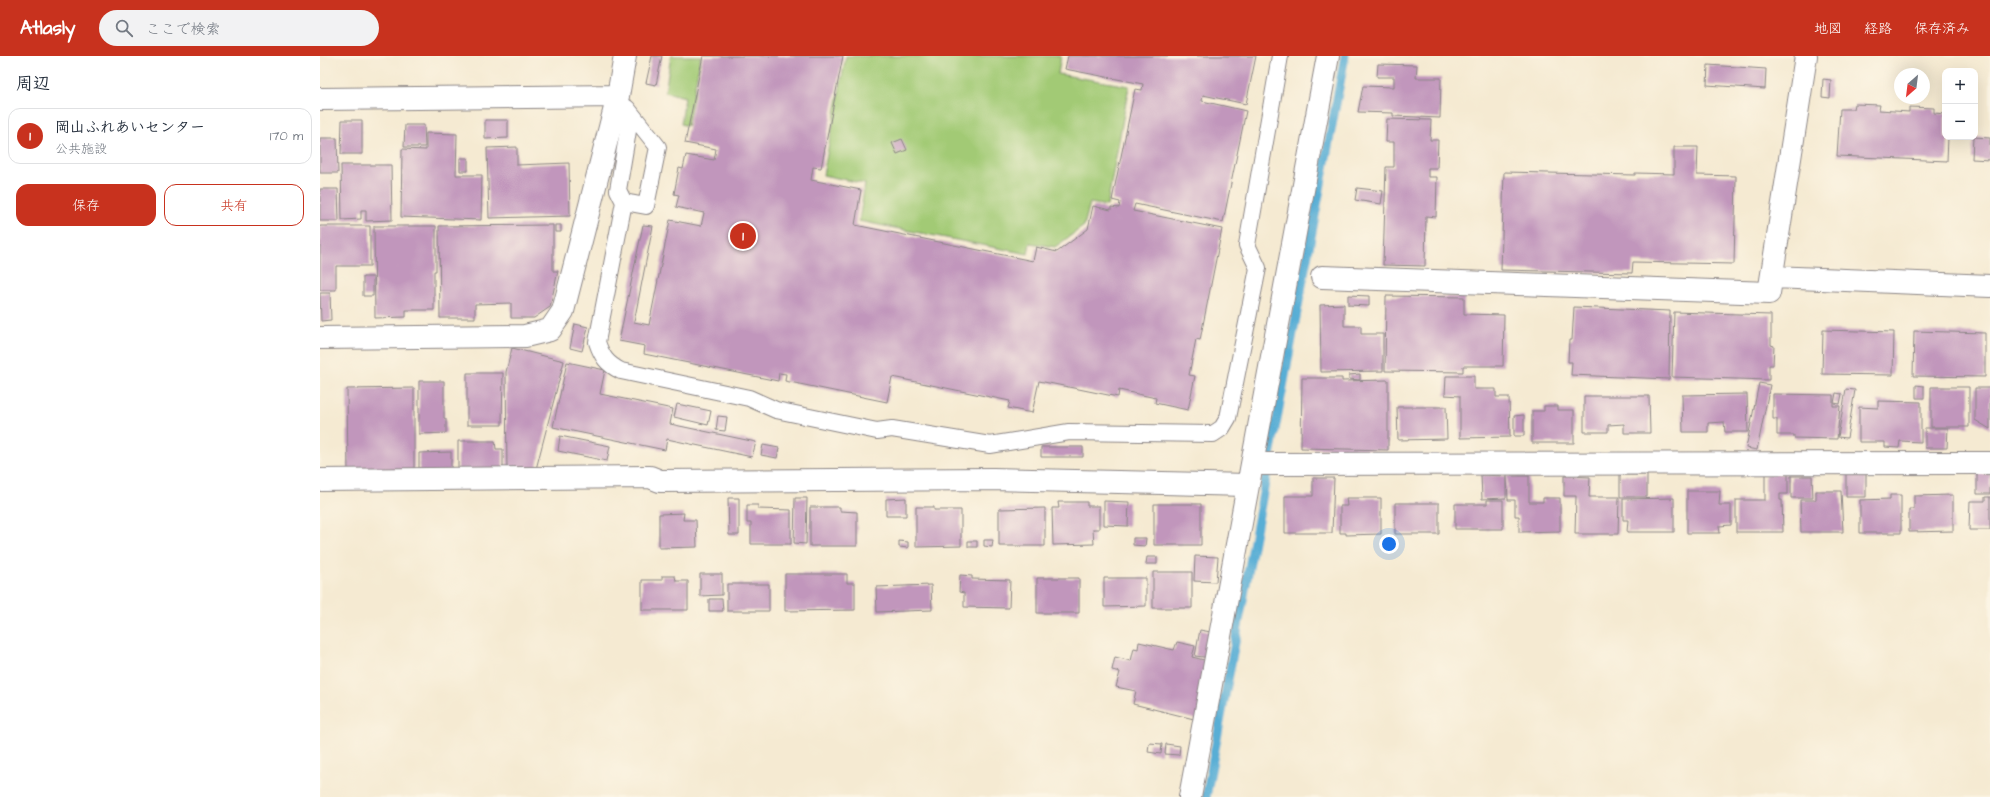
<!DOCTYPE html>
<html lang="ja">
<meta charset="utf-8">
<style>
body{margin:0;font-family:"Architects Daughter","Klee One",sans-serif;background:#f2f2f3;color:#1f2937}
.controls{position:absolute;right:12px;top:12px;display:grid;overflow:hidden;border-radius:8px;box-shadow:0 4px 16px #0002}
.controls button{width:36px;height:36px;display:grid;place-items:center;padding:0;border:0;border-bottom:1px solid #e0e1e3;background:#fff;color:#1f2937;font:20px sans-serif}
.compass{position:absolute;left:1574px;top:12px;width:36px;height:36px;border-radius:50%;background:#fff;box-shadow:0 4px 16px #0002;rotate:208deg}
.you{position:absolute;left:1069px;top:488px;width:14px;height:14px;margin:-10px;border:3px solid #fff;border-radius:50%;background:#1a73e8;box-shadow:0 0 0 6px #1a73e833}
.badge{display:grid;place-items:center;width:26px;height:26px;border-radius:50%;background:#c8321e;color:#fff;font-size:13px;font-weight:700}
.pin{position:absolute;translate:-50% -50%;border:2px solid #fff;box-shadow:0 1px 4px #0006}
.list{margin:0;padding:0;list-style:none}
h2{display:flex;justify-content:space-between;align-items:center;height:52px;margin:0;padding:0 16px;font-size:17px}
h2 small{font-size:13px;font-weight:400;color:#747a83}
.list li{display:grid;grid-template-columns:26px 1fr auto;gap:12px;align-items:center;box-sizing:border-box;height:56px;margin:0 8px 8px;padding:0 8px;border:1px solid #e0e1e3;border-radius:12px}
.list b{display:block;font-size:15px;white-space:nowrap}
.list p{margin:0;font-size:13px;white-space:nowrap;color:#747a83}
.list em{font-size:13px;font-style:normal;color:#747a83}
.actions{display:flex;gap:8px;padding:12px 16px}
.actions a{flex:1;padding:9px 0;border:1px solid #c8321e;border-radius:12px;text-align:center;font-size:14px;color:#c8321e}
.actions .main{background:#c8321e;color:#fff}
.icon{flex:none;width:22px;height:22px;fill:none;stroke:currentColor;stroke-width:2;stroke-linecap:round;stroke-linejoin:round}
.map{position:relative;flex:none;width:1670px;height:741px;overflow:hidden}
header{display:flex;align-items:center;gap:24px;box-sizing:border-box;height:56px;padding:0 20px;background:#c8321e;color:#fff}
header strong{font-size:19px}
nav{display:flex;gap:22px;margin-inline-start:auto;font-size:14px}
.search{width:280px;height:36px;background:#f2f2f3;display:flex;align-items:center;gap:10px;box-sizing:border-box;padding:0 14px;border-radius:22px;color:#747a83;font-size:15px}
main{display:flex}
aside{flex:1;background:#fff}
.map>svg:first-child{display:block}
</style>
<header>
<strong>Atlasly</strong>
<div class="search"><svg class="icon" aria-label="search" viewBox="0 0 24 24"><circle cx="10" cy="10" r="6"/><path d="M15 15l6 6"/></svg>ここで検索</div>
<nav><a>地図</a><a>経路</a><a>保存済み</a></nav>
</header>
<main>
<aside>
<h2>周辺<small></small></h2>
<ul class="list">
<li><span class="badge">1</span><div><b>岡山ふれあいセンター</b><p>公共施設</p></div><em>170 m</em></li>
</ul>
<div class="actions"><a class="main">保存</a><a>共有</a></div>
</aside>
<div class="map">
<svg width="1670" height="741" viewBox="0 0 1670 741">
<rect width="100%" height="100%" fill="#fcf5e5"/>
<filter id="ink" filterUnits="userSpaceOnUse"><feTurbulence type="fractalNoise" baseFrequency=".025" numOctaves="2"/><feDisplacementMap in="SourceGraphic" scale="8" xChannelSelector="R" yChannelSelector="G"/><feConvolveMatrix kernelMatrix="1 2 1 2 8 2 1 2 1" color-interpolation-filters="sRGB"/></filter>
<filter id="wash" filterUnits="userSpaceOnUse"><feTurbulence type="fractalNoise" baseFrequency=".012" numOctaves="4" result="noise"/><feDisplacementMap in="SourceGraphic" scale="16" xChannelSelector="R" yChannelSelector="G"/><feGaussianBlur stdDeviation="0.9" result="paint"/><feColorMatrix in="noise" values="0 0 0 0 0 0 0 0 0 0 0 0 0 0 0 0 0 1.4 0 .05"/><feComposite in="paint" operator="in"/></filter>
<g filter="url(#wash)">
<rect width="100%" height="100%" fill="#f5ead2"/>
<path fill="#a2ca75" stroke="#627658" d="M351,0h30l-14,70 -6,-2 4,-27 -20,-5z
M526,0h215l-3,18 71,12 -22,120 -17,-3 -6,23 -29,21 -25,-4 -2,11 -169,-33 6,-37 -42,-9z"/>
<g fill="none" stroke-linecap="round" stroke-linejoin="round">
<path stroke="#59aed5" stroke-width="9" d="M886,741l139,-741"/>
</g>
<g id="blocks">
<path fill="#c196bc" d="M332,0h10l-6,29 -10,-2z
M383,0h140l-22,112 -8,-1 -2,13 50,10 -6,35 178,36 3,-14 21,5 31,-23 5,-23 18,4v-3l8,1 1,-6 -8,-2 23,-111 7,1 1,-6 -78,-15 3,-13h188l-10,48 -43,-9 -1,6 44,10 -23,111 -88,-18 -2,7 89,18 -22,111 -4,-1 -7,36 6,1 -7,34 -33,-7 1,-5 -37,-8 -1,7 -79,-16 -7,32 -24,-5 2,-7 -118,-24 -5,25 -102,-21 1,-7 -7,-1 -1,8 -134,-27 1,-8 -26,-5 24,-116 10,1 -19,96 15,3 21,-105 31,6 3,-13 -28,-6 3,-12 -5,-1 5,-26 4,1 3,-14 28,5 2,-11 -31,-6z
M1058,8l39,1 -1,13h25l-1,40 -47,-2v-3l-35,-1 5,-26 31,1v-10h-17z
M1388,9l58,4 -1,20 -58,-4z
M1503,23l8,1 -1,18 -8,-1z
M1535,48l25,1 -1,5 30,2v-5l25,1v5l11,1v23h3l-1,24 -110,-5 3,-47h14z
M1067,63l44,1 -1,20h8l-1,28h-9v9h9l-1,40 -10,-1 -1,50 -42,-1 3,-98h8v-25h-8z
M22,64h20v34h-21z
M165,64h23v18l-23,1z
M85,69h19l1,22h-21z
M106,77l31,1 -1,41h26l-1,45 -80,-3 1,-68 24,1z
M1653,81l17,1v22l-18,-1z
M0,82h17l1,35h-18z
M582,83l5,11 -10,4 -5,-11z
M197,91v18l52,-2 1,53 -81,2 -2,-70z
M1354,91h24l-1,28 39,1 -2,88 -101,-2 -1,11 -131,-3 3,-98 131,3v-2l39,1z
M140,102h8v13h-8z
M21,109h50l1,55 -26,1v-11h-5v9l-19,1z
M1037,132l26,3 -2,13 -26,-4z
M0,133h18l1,32h-19z
M233,169v46h5l-8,36 -16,11h-23v-15l-36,1v14h-35l-1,-92z
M235,169h6v7h-6z
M0,170h50v40h-34v24h-16z
M54,170h62v45h-2v39h-28v7l-31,1z
M43,221h10v19h-10z
M0,237h10l1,27 -10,1z
M1028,239l21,1v10l-21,-1z
M1066,240l78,1v17l40,1 -1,51h-40v6l-78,-1z
M1024,248v22h17v8h22v37l-62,1 -1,-67z
M1254,251l96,4 -1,68 -98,-4 1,-13h-4l1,-22h3z
M1354,256l97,3v30l3,1 -1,19h-4v15l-97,-3z
M255,268l13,3 -6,24 -12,-3z
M1503,274l71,2 -1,43 -71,-1z
M1594,275l71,2v44l-72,-1z
M192,292l52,13 -29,112h-28l-1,-101z
M247,306l38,8 -5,24 73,15 -3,15 86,18 -4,15 -85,-18 -2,11 -112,-23z
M147,317h36l-1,52h-35z
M1040,318v6l-11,-1v-4z
M1126,320h28v13h22v8h13l1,40 -50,1v-42l-15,-1z
M982,322h40v3l46,-1v70l-87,-2z
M99,325h25v37l2,1v14l-27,1z
M1439,327l11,2 -13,65 -11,-2z
M1596,329l8,1v12h-8z
M1611,331h38v40h-38z
M94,332v86h-66l-1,-85z
M1655,332h15v41l-15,-9z
M1526,333l9,1 -8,48 -9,-1z
M1516,337l6,1 -2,10 -6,-1z
M1427,338l1,38h-23l-1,-10 -16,1v9h-25l-1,-37z
M1453,338l60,1v11h7l-3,33 -43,-1v-3h-17v-16h-4z
M1264,340h65l1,37h-26v-9l-16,1v7h-24z
M1558,345l43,1v40l-21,-1 -1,7 -14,-1v-5h-26v-35l19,1z
M357,348l34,7 -3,14 -34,-8z
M1224,350h14v4h16v33h-42v-32h12z
M1077,351h49l1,32 -49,1z
M1204,359v21h-10v-20z
M398,360l9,1 -2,14 -9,-1z
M1605,372h23l-1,20h-22z
M240,380l50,10 -3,15 -49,-10z
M138,385h37l1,8h7v24h-45z
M443,389l16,3 -2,10 -16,-3z
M721,391h42v10h-42z
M131,396v21h-32v-20z
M1445,418h23v20h-8v6h2l1,32h-47v-32h29z
M1526,418h20v23h-20z
M1657,418h13v20h-13z
M1161,419l25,1v22l-24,1z
M1300,419h27v22h-27z
M1187,420h22v26h14v-4h17v33l-41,1v-16h-4v-16h-7z
M1244,420l26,1 -1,20h30l-1,37h-43l1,-38h-12z
M1471,420h21l1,22h-22z
M993,422h21l-2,55h-47v-37h28z
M1367,435h33l-1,14h12v20l-12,1 1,7h-33z
M1496,435h25l2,41h-42l-1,-32h16z
M1570,439h11v38h-41v-33l30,-1z
M1633,439v36l-44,1v-23h5v-13z
M1665,441h5v33h-21l1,-29h15z
M408,442h11v37h-10z
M475,442h12l-1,46 -12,-1z
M586,442v18h-20v-17z
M1026,442h35v36l-35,1v-2h-6v-27h7z
M1354,442v34h-47l1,-12h-5v-21z
M1167,444h16v29h-48v-25h32z
M784,445l25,1 -1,24 -24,-1z
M738,446h29v4h12v23h-6l1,15 -41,1 -1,-37h7z
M1075,447h44v31h-44z
M834,448h47v41h-47z
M427,449h11v4l33,1v34h-40v-21h-4z
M490,451h30v4l17,1v34h-47z
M596,451h18v3h27v36l-45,1z
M725,452v38h-46v-37z
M364,457l-1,7h13l1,27 -38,1v-34z
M813,482h13l-1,8 -12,-1z
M664,484h9l-1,7 -8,-1z
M579,485l9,1v6l-9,-1z
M648,485h9v6h-9z
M875,500l23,1 -2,25 -22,-1z
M827,501h10v7h-11z
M833,516h39v36h-39z
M380,518h22v21l-22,1z
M465,518h62v9h8v27l-70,1z
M640,519l12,1v3l38,1 -1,28 -45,-1v-14l-5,-1z
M342,520h13l1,5h12v29h-46v-30h20z
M717,522h42v35h-42z
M784,522h42v28l-42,1z
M407,528h42v27h-42z
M611,529l1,25 -55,2 -1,-25z
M389,543h13l1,12h-14z
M880,574l16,3 -4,25 -17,-2z
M819,586l35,8 3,-8 18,4 -3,11 20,5 -14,58 -65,-16 3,-13 -20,-4 4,-15 -8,-2 3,-13 16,4 3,-13 4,1z
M829,687l13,1 -1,10 -13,-2z
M846,688l14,2 -1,9 -14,-1z"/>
</g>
</g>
<g filter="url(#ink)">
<use href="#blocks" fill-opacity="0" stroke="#8c8686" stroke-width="1"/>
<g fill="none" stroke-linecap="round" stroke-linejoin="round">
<g stroke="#8c8686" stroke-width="18">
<path id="service" d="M311,57l-13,77 6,12 -27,140c5,15 10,22 24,29l128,27 27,12 101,21 15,-2 98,16 79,-13 144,2 9,-6 6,-10 30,-150 -11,-23 33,-189
M304,146l22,4 12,-59 -31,-39"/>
</g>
<g stroke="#8c8686" stroke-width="24">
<path id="minor" d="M0,43l298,-3
M1002,221l447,16 37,-237
M1452,221l218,9
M0,282l205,-2 25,-6 13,-19 55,-215 7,-40
M932,408l738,-1
M0,424l330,-3 10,4 333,-2 255,6
M870,741l138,-741"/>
</g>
<use href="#service" stroke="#fff" stroke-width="16"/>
<use href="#minor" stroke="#fff" stroke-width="22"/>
</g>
</g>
</svg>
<div class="controls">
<button>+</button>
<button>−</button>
</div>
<svg class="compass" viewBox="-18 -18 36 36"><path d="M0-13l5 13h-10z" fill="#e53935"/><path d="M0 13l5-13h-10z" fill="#747a83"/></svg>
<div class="you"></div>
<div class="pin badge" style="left:423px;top:180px">1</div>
</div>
</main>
